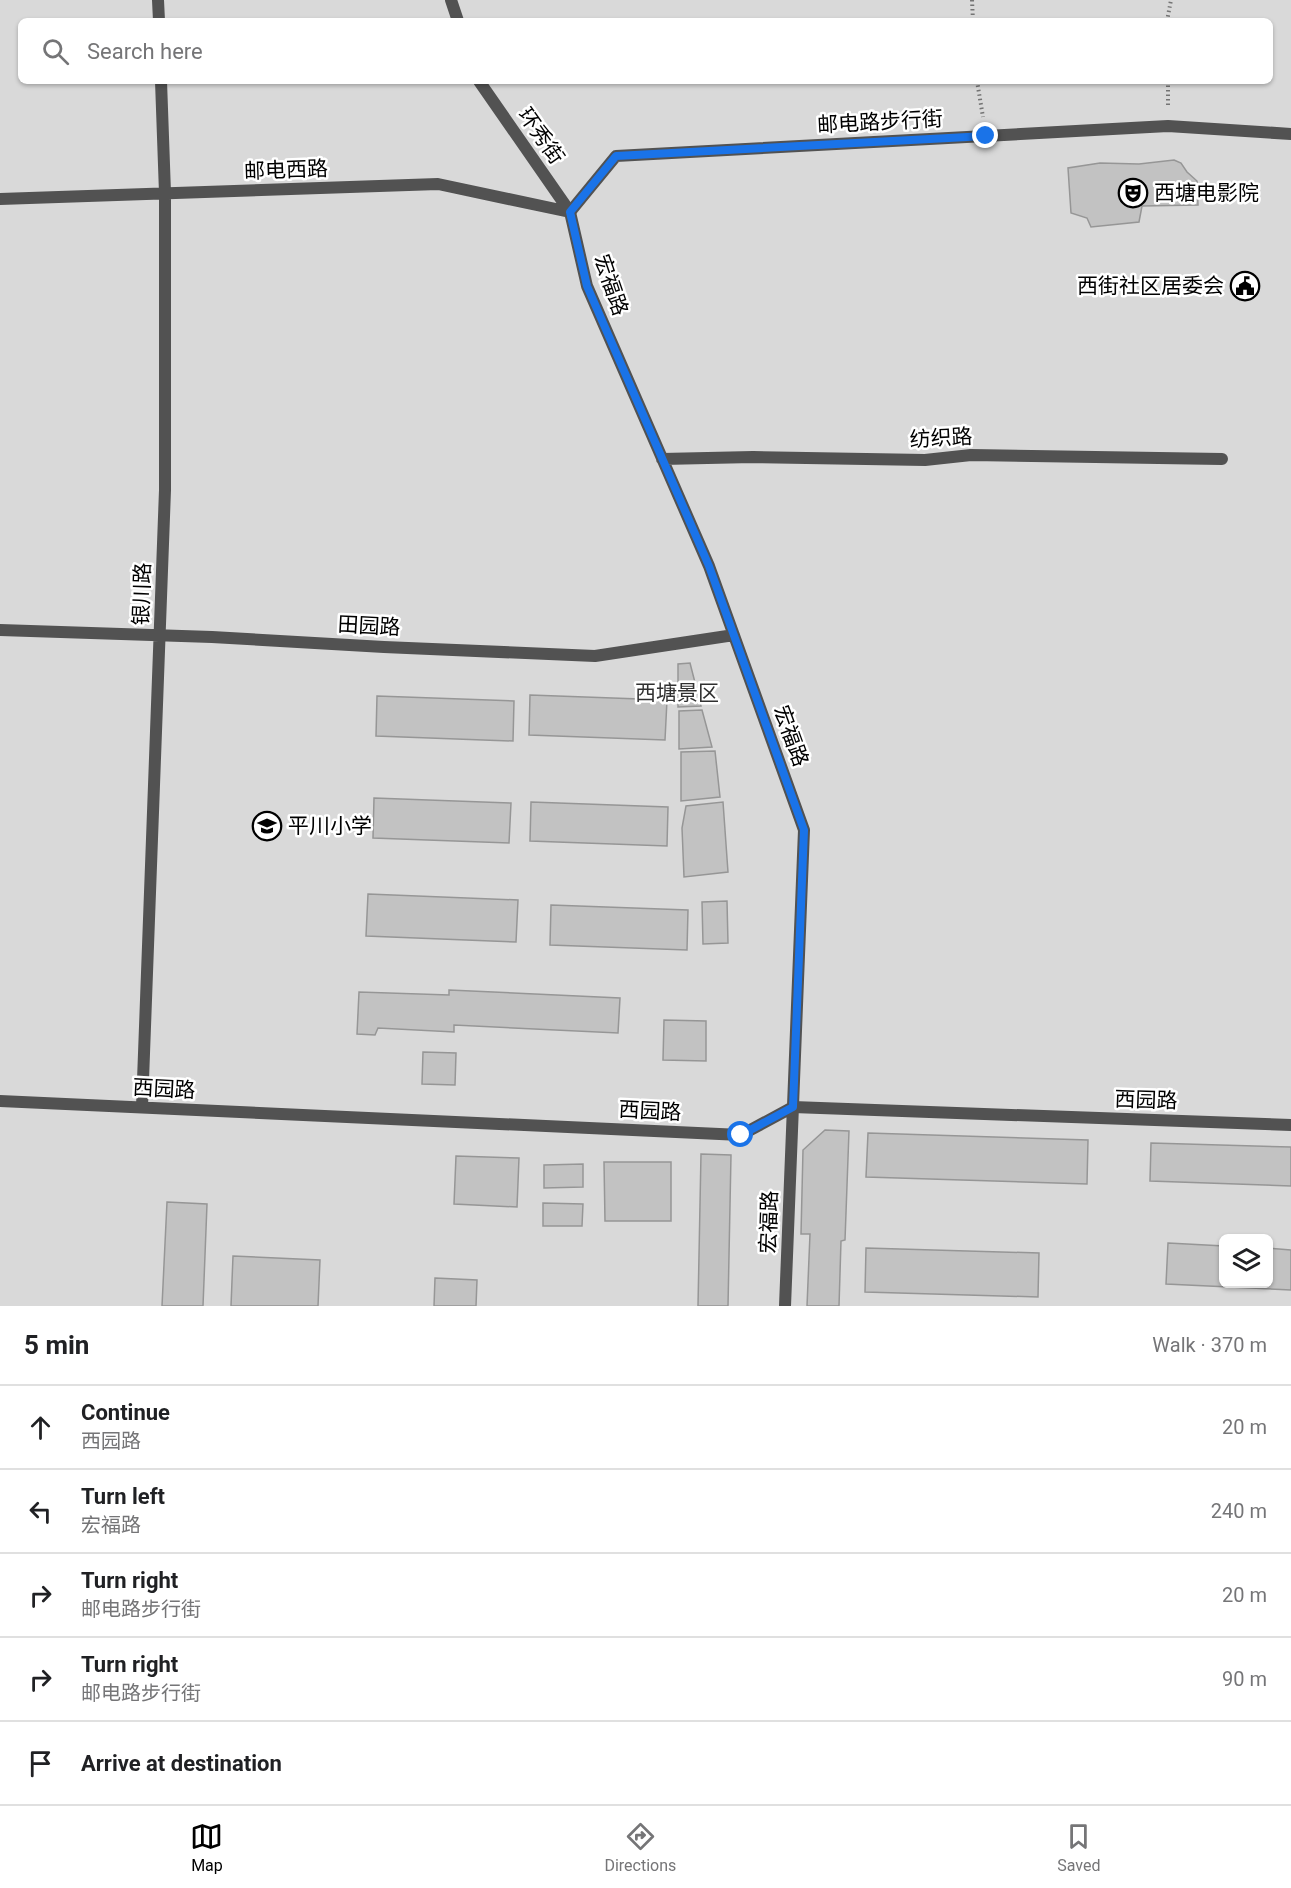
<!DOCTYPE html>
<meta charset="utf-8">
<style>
body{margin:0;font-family:Roboto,"Noto Sans SC",sans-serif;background:#f6f6f6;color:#202124}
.controls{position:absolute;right:18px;bottom:18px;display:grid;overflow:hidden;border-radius:9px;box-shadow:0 2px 4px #0004}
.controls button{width:54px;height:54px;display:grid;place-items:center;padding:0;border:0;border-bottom:2px solid #e0e0e0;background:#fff;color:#202124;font:30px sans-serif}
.stop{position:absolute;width:18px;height:18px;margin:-14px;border:4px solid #1a73e8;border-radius:50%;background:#fff}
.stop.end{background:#1a73e8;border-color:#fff;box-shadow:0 2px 6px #0008}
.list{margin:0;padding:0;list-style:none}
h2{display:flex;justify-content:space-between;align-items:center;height:78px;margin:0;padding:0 24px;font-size:26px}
h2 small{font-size:20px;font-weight:400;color:#757577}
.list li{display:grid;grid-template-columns:39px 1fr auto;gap:18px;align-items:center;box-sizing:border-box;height:84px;padding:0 24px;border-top:2px solid #e0e0e0}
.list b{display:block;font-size:22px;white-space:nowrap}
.list p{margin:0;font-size:20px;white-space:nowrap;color:#757577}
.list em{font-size:20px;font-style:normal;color:#757577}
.icon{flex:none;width:33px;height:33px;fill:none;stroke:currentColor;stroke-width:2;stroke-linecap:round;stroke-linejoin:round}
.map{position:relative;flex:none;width:1291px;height:1306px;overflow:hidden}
.search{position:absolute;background:#fff;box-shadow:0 2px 4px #0004;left:18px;right:18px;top:18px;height:66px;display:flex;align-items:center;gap:15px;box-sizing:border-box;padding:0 21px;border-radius:9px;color:#757577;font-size:22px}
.sheet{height:498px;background:#fff}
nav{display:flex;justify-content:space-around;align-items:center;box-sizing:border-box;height:84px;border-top:2px solid #e0e0e0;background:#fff;font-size:16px;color:#757577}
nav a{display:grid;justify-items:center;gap:3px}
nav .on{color:#000}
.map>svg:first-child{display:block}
</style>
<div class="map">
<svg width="1291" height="1306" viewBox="0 0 1291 1306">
<rect width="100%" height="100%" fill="#fff"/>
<path fill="#d9d9d9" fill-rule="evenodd" d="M0,0h1291v1306h-1291zM21,21h1249v60h-1249zM1224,1238h44v46h-44z"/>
<path fill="#c2c2c2" stroke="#969696" stroke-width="1.5" d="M1174,160l7,3 6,9 10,9 1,24 -56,1 -3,16 -48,5 -4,-9 -16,-5 -3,-45 32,-5 39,1z
M690,663l11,43 -23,1v-43z
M530,695l137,5 -2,40 -136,-5z
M377,696l137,5 -1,40 -137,-5z
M702,710l10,37 -33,2v-38z
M715,751l5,46 -39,4v-49z
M374,798l137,5 -2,40 -136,-5z
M531,802l137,5 -1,39 -137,-5z
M723,802l5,70 -44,5 -2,-49 4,-22z
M368,894l150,6 -2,42 -150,-6z
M727,901l1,42 -25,1 -1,-42z
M551,905l137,5 -1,40 -137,-5z
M449,990l171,8 -2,35 -164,-8v7l-76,-4 -3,7 -18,-1 2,-42 90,3z
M664,1020l42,1v40l-43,-1z
M423,1052l33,1 -1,32 -33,-1z
M825,1130l24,1 -4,109 -4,1 -2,65h-32l3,-72h-9l2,-84z
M868,1133l220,7 -1,44 -221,-7z
M1151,1143l140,4v39l-141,-5z
M701,1154l30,1 -3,151h-30z
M456,1156l63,2 -2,49 -63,-3z
M604,1162h67v59h-66z
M583,1164v23l-39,1v-23z
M167,1202l40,2 -4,102h-41z
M543,1203l40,1 -1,22h-39z
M1168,1243l56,3v38h44v-36l23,2v40l-125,-6z
M866,1248l173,5 -1,44 -173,-5z
M233,1256l87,4 -2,46h-87z
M435,1278l42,2 -1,26h-42z"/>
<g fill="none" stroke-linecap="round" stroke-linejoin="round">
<path stroke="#747474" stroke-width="4" stroke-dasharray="1.5 3" stroke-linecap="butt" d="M972,0l1,21
M1167,21l4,-21
M977,81l6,36
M1168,81v26"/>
<path stroke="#525252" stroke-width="12" d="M570,212l46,-56 552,-30 123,8"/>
<path stroke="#525252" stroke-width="12" d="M158,0l1,21
M451,0l7,21
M479,81l91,131 17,74 122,280 95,264 -19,476
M0,199l438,-15 132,28
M662,459l91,-2 172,3 46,-5 251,4
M0,630l212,7 172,10 211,9 139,-21
M0,1101l741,34 52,-28 498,18
M142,1107l23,-617v-297l-4,-112"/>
</g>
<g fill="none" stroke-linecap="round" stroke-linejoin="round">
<path stroke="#1a73e8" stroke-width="8" d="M741,1135l52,-28 11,-277 -95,-264 -122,-280 -17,-74 46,-56 370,-20"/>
</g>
<defs>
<g id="theatre-ring" transform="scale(1.5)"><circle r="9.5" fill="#fff" stroke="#000" stroke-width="1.5"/><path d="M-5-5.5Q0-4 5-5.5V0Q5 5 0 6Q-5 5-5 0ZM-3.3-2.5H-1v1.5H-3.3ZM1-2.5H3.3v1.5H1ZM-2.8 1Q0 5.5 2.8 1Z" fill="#000"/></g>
<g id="civic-ring" transform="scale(1.5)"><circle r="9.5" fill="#fff" stroke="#000" stroke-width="1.5"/><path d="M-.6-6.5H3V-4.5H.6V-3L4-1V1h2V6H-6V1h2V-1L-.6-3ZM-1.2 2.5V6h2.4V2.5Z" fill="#000"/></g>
<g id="school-ring" transform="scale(1.5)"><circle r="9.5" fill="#fff" stroke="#000" stroke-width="1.5"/><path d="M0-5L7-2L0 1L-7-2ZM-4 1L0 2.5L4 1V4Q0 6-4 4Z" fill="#000"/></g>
</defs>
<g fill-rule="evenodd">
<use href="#theatre-ring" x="1133" y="193"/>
<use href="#civic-ring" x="1245" y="286"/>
<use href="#school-ring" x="267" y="826"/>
</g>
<g text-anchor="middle" stroke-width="5" stroke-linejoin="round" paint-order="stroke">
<g font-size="21" fill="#000" stroke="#fff">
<text transform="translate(880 122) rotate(-3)" y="7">邮电路步行街</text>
<text transform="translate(541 136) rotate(55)" y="7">环秀街</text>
<text transform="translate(286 170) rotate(-2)" y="7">邮电西路</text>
<text transform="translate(611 285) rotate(71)" y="7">宏福路</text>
<text transform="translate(941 438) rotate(-3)" y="7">纺织路</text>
<text transform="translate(142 594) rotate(-88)" y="7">银川路</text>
<text transform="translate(369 626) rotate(3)" y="7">田园路</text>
<text transform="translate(791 736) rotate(70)" y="7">宏福路</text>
<text transform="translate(164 1089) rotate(3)" y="7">西园路</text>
<text transform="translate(1146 1100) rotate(2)" y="7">西园路</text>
<text transform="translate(650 1111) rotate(3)" y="7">西园路</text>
<text transform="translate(769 1222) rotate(-88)" y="7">宏福路</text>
</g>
<g font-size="21" fill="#000" stroke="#fff" text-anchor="start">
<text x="1154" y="200">西塘电影院</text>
<text x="1224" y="293" text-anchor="end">西街社区居委会</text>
<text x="288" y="833">平川小学</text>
</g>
<g font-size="21" fill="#303030" stroke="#fff">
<text x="677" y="700">西塘景区</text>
</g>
</g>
</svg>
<div class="controls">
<button><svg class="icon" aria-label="layers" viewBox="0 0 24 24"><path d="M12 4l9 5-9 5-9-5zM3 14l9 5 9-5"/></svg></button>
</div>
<div class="stop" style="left:741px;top:1135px"></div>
<div class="stop end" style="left:986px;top:136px"></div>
<div class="search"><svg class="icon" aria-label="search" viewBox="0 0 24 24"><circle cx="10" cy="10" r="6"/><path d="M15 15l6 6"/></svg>Search here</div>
</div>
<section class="sheet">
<h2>5 min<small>Walk · 370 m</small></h2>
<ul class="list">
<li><svg class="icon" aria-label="ahead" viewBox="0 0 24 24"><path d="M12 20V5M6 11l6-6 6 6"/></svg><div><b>Continue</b><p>西园路</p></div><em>20 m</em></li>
<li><svg class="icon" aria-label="left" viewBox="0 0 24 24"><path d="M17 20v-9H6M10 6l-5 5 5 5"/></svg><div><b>Turn left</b><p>宏福路</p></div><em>240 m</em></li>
<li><svg class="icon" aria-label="right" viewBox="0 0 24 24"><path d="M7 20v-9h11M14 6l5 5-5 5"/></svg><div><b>Turn right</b><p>邮电路步行街</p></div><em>20 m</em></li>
<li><svg class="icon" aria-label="right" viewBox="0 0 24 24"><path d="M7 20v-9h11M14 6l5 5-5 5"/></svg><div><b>Turn right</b><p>邮电路步行街</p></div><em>90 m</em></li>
<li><svg class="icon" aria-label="arrive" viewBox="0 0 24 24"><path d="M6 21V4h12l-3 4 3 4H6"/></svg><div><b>Arrive at destination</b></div></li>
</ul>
</section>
<nav>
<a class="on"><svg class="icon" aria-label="map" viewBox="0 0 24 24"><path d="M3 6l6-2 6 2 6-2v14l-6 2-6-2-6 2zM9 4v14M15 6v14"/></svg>Map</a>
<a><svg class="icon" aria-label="directions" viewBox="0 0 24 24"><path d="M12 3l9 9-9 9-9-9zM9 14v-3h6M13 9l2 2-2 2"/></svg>Directions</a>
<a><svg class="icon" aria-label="saved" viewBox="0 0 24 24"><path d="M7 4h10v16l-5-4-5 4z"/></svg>Saved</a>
</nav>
